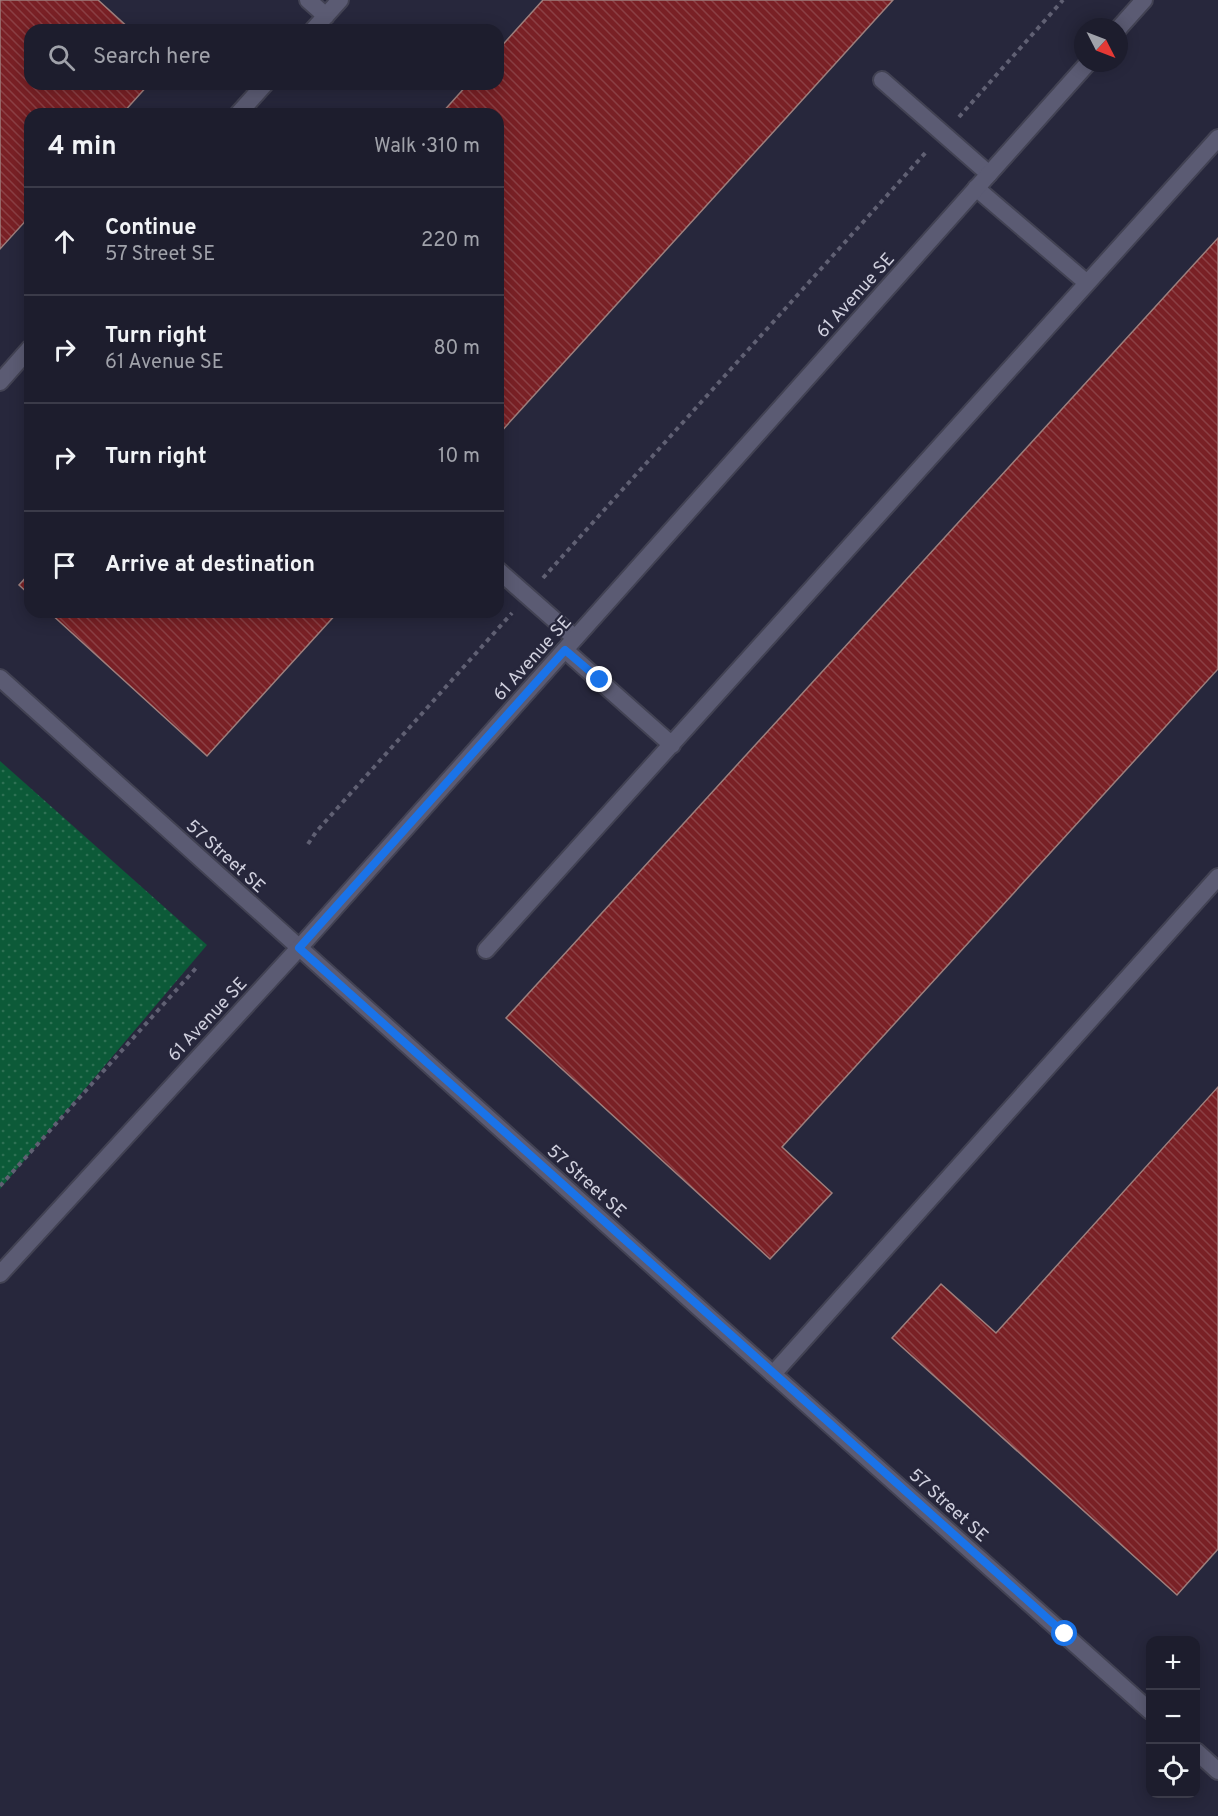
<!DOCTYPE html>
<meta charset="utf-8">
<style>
body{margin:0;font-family:Overpass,sans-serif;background:#2a2a39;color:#f1f3f6}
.controls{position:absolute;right:18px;bottom:18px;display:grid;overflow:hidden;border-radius:12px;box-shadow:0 3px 15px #0003}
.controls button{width:54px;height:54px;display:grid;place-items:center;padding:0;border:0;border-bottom:2px solid #3b3b49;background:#1d1d2d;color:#f1f3f6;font:30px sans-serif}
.compass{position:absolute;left:1074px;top:18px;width:54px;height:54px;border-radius:50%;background:#1d1d2d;box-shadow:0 3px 15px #0003;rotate:132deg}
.stop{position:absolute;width:18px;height:18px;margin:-14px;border:4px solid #1a73e8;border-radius:50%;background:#fff}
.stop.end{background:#1a73e8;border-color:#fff;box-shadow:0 2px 6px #0008}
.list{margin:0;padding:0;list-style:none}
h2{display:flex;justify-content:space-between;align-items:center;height:78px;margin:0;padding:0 24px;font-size:26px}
h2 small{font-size:20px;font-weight:400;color:#a0a2aa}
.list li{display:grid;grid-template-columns:39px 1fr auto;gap:18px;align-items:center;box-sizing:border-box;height:108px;padding:0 24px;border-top:2px solid #3b3b49}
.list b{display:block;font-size:22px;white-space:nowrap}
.list p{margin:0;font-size:20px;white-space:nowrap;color:#a0a2aa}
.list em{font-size:20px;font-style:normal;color:#a0a2aa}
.icon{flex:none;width:33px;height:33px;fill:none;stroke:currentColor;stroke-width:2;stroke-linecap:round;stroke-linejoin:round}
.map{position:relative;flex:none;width:1218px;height:1816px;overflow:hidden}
.search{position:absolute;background:#1d1d2d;box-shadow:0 3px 15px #0003;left:24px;top:24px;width:480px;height:66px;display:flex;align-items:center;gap:15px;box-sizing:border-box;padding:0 21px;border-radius:18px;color:#a0a2aa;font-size:22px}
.panel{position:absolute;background:#1d1d2d;box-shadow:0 3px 15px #0003;left:24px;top:108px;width:480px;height:510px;border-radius:18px}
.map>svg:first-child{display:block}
</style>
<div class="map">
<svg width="1218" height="1816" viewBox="0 0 1218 1816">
<defs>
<pattern id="grass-dots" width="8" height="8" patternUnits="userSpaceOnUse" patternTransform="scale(1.5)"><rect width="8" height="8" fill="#0c5a38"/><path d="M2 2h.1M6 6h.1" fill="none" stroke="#2e7154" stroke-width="1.8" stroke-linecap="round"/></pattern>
<pattern id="building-back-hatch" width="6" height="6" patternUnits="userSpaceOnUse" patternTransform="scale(1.5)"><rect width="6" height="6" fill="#792025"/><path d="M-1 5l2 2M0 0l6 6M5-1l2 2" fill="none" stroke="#8b3f44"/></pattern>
</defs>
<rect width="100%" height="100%" fill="#27273c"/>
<path fill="url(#grass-dots)" d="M0,761l207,184 -207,244z"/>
<path fill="url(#building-back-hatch)" stroke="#9e7f7d" stroke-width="1.5" d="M0,0h98l33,30h-101v54h119l-27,30h-92v102l-30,33z
M543,0h350l-395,435v-321h-57l27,-30h30v-34z
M1218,238v431l-436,478 50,46 -62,66 -264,-241z
M30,573v22l-11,-10z
M49,612h289l-131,144z
M1218,1087v462l-41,46 -285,-257 49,-54 55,49z"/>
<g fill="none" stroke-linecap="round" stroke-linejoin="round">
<g stroke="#424253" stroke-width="20">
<path id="service" d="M308,0l18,16
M313,30l27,-30
M882,80l107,94
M238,114l27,-30
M976,188l111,95
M0,382l30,-34
M498,570l77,68
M565,650l107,95
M486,950l732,-812
M773,1374l445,-497"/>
</g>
<g stroke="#424253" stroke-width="20">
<path id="minor" d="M0,678l707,637 443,396
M1196,1751l22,20"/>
</g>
<g stroke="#424253" stroke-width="20">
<path id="tertiary" d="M1119,28l25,-28
M0,1274l299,-326 789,-885"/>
</g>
<path stroke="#606073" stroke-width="4" stroke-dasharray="4.5 4.5" stroke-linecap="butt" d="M959,117l104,-117
M543,578l384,-427
M308,844l8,-12 196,-219
M0,1186l197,-219"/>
<use href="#service" stroke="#5b5b73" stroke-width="16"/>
<use href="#minor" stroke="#5b5b73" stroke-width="16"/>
<use href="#tertiary" stroke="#5b5b73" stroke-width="16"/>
</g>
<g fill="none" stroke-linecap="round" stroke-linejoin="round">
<path stroke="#1a73e8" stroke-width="8" d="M600,680l-35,-30 -266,298 766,686"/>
</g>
<g text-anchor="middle" stroke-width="4.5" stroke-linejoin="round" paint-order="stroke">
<g font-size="18" fill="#d0d0de" stroke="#27273c">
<text transform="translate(855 295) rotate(-48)" y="6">61 Avenue SE</text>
<text transform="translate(532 658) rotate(-48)" y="6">61 Avenue SE</text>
<text transform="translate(226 856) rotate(42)" y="6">57 Street SE</text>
<text transform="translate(207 1019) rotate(-47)" y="6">61 Avenue SE</text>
<text transform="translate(587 1181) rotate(42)" y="6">57 Street SE</text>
<text transform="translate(949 1505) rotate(42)" y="6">57 Street SE</text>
</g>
</g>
</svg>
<div class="controls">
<button>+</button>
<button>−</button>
<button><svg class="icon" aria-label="locate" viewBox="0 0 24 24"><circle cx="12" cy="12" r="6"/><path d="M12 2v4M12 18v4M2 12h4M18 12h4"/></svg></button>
</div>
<svg class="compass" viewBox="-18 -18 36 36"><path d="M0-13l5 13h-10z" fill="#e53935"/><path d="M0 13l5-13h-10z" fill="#a0a2aa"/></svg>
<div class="stop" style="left:1065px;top:1634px"></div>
<div class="stop end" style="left:600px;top:680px"></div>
<div class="search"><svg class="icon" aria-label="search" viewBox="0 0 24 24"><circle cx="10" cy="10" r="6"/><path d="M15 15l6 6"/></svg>Search here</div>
<section class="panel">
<h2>4 min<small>Walk · 310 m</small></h2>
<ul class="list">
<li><svg class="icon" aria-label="ahead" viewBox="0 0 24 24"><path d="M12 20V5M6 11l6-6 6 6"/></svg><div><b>Continue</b><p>57 Street SE</p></div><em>220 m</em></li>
<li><svg class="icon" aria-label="right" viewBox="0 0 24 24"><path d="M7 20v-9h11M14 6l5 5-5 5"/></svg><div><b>Turn right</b><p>61 Avenue SE</p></div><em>80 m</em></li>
<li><svg class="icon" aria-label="right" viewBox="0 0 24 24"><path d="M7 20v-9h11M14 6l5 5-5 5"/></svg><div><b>Turn right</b></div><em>10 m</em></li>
<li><svg class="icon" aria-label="arrive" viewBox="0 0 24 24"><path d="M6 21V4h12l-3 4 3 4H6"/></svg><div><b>Arrive at destination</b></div></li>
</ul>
</section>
</div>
